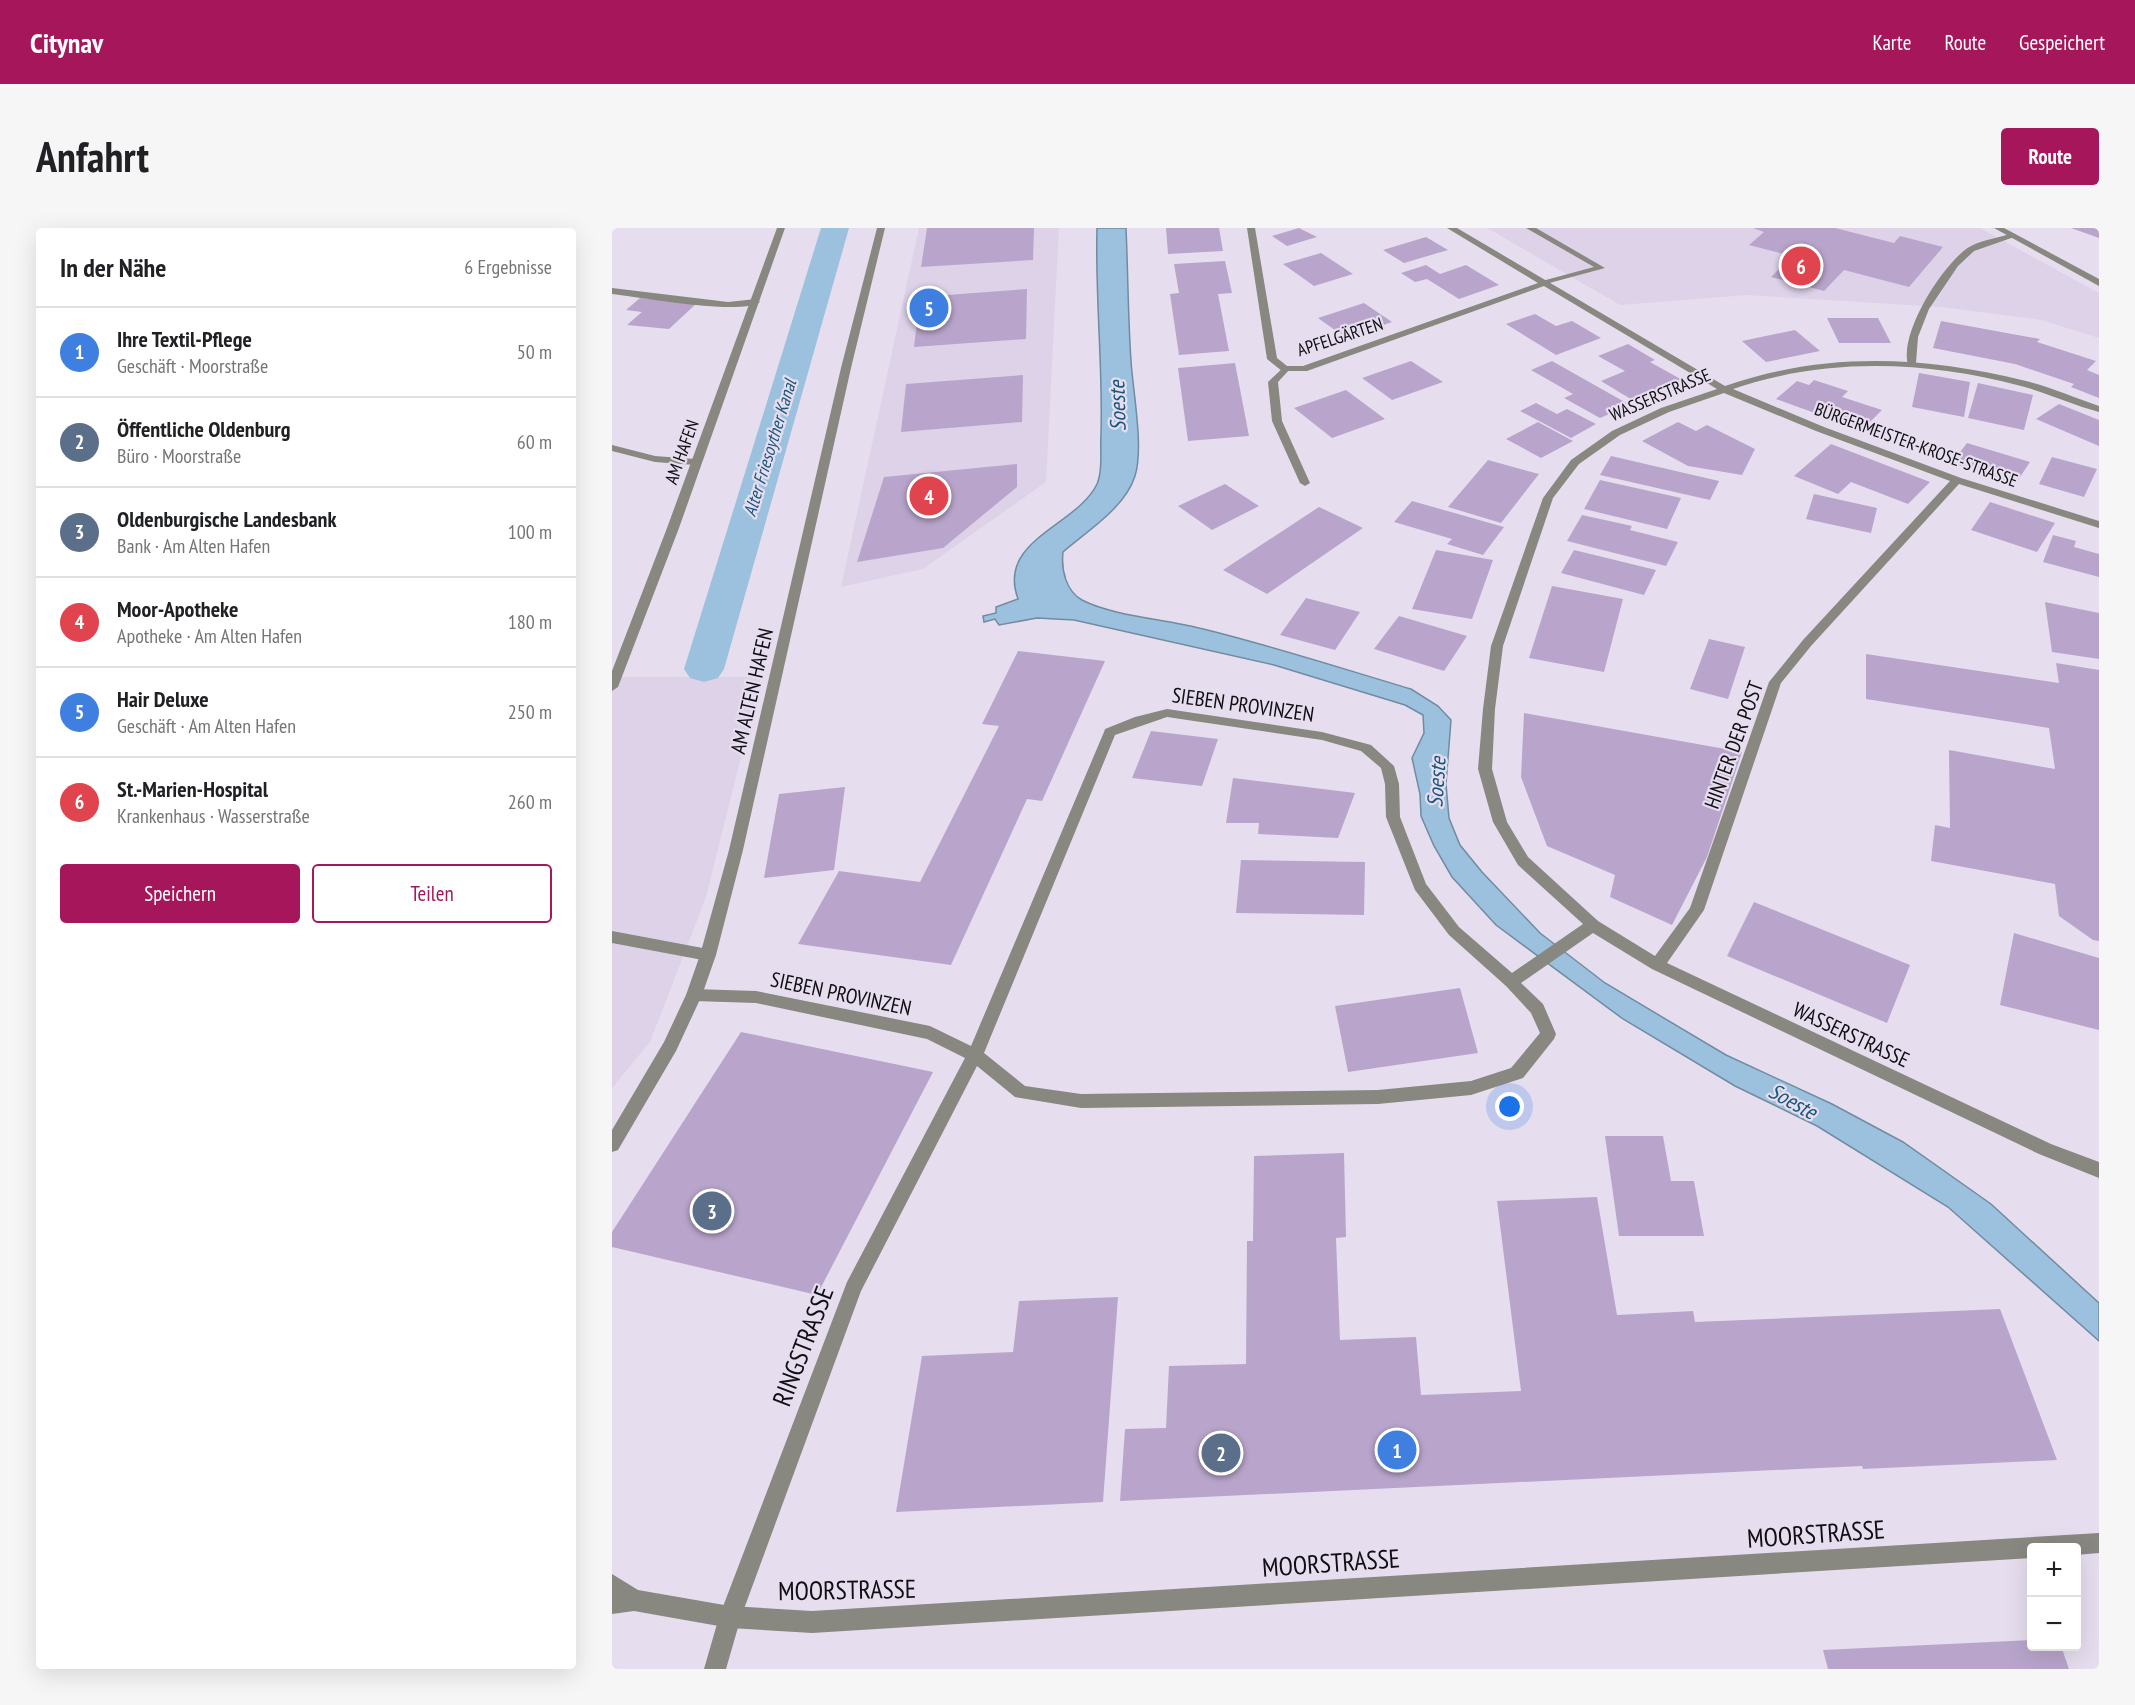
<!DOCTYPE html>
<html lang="de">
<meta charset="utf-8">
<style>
body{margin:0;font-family:"PT Sans Narrow",sans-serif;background:#f6f6f6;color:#202124}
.controls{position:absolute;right:18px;bottom:18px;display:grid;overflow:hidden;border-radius:6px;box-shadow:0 6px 24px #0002}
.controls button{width:54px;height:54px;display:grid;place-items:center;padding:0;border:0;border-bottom:2px solid #e0e0e0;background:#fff;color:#202124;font:30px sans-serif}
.you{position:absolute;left:898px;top:879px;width:21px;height:21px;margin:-15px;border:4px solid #fff;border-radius:50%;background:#1a73e8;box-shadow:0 0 0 9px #1a73e833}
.badge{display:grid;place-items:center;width:39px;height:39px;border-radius:50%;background:#a5175a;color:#fff;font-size:20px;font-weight:700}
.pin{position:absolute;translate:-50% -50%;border:3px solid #fff;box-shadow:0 2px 6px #0006}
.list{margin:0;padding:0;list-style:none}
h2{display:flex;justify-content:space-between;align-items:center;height:78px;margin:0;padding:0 24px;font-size:26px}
h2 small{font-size:20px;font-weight:400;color:#757577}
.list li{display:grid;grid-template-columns:39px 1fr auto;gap:18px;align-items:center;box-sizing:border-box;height:90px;padding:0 24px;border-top:2px solid #e0e0e0}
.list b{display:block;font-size:22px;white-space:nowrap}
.list p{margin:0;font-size:20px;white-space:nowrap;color:#757577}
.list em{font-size:20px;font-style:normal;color:#757577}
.actions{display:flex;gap:12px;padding:18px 24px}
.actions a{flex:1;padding:14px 0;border:2px solid #a5175a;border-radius:6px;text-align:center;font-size:21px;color:#a5175a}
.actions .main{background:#a5175a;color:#fff}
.map{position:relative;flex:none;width:1487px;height:1441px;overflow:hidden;border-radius:6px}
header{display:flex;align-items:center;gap:36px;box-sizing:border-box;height:84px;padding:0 30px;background:#a5175a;color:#fff}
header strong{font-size:28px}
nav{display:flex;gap:33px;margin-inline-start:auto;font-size:21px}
.intro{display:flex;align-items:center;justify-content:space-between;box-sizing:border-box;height:144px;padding:0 36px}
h1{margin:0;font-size:42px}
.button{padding:15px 27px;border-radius:6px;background:#a5175a;color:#fff;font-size:21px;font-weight:700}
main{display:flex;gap:36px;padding:0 36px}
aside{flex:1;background:#fff;border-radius:6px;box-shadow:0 6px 24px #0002}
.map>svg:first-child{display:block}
</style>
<header>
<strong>Citynav</strong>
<nav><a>Karte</a><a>Route</a><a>Gespeichert</a></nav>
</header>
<div class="intro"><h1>Anfahrt</h1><a class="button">Route</a></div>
<main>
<aside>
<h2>In der Nähe<small>6 Ergebnisse</small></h2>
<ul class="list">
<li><span class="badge" style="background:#3f7fe0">1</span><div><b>Ihre Textil-Pflege</b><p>Geschäft · Moorstraße</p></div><em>50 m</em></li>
<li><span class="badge" style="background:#5c6f8a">2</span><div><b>Öffentliche Oldenburg</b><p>Büro · Moorstraße</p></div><em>60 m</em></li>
<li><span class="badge" style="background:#5c6f8a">3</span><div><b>Oldenburgische Landesbank</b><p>Bank · Am Alten Hafen</p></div><em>100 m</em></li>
<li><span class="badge" style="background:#e0444e">4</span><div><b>Moor-Apotheke</b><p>Apotheke · Am Alten Hafen</p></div><em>180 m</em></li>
<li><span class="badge" style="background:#3f7fe0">5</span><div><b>Hair Deluxe</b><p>Geschäft · Am Alten Hafen</p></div><em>250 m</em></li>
<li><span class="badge" style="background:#e0444e">6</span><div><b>St.-Marien-Hospital</b><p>Krankenhaus · Wasserstraße</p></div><em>260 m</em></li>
</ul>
<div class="actions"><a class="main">Speichern</a><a>Teilen</a></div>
</aside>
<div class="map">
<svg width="1487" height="1441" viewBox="0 0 1487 1441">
<rect width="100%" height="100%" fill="#e6deee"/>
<path fill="#ddd2e8" d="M307,0h140l-13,254 -123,87 -82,18z
M875,0h493l119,65v45l-58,-18 -99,-13 -195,-12 -127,10z
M0,449h149l-55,220 -56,145 -38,46z"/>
<path fill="#9bc1de" stroke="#718ba1" stroke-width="1.5" d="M485,0h29c2,44 2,89 5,133 2,32 13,86 4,115 -10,32 -48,55 -72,76 -2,18 3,39 19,48 31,16 82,19 117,28 71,17 141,40 212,61l27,17 13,14 -5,64 3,34 11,27 22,27 58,61 65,50 121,72 106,49 71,38 88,62 108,99v38l-151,-134 -131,-81 -82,-40 -112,-67 -127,-94 -44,-48 -18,-31 -13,-30 -1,-22 -8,-36 12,-25 -1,-18 -18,-10 -131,-40 -200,-45 -37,-2 -38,7 -4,-6 -11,3 -1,-6 13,-3v-6l22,-8c-22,-59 59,-73 79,-115 6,-14 3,-35 4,-50 2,-69 -6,-138 -4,-206z"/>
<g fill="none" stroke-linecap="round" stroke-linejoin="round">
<path fill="#9bc1de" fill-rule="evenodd" d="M209,0h28l-125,441 -6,9 -14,4 -14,-4 -6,-9z"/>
</g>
<path fill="#b9a5cb" d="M315,0h107l-1,32 -112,7z
M554,0h53l4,23 -55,3z
M687,0l18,9 -30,9 -15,-10z
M1141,0h82l59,15 6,-7 43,11 -34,40 -65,-17 -20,21 -53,-14 21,-21 -43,-11 15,-13z
M1459,0h28v10z
M814,9l22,13 -44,13 -21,-13z
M709,25l32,21 -39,12 -31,-22z
M613,33l7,32 -14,1 11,57 -50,4 -9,-61 9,-1 -5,-29z
M814,37l14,9 26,-9 33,20 -40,14 -32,-20 -12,3 -14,-9z
M415,61l-1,50 -112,8 6,-50z
M28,70l57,5 -28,26 -42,-4 15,-13 -16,-2z
M752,75l28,19 -46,16 -28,-20z
M923,86l21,12 16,-5 29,17 -45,17 -50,-31z
M1215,90h51l13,25h-52z
M1329,93l99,18 -3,3 59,19 -9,9 12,5v23l-28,-11 3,-3 -59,-20 -82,-16z
M1183,102l25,21 -54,11 -24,-21z
M1016,116l27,16 -5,2 34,19 -50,20 -33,-20 24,-10 -27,-15z
M799,133l32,21 -51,18 -30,-22z
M940,133l78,44 -30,13 -36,-20 9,-4 -42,-24z
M623,135l14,73 -61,5 -10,-73z
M1307,145l51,9 -6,35 -52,-10z
M411,147l-1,47 -121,10 5,-48z
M1202,152l34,11 -6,6 40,13 -20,20 -86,-31 21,-18 12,4z
M1366,155l55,12 -9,35 -56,-12z
M734,162l39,29 -53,19 -38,-30z
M924,175l21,11 10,-5 29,15 -25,14 -51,-27z
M1447,176l40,16v26l-63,-27z
M926,194l35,19 -32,17 -35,-19z
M1066,194l18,9 11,-6 48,24 -13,26 -54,-9 -46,-25z
M1355,215l63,19 -14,21 -64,-20z
M1219,216l99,38 -22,22 -57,-22 -13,12 -44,-18z
M999,228l108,25 -9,19 -110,-25z
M1440,229l45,12 -13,28 -45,-13z
M876,232l51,14 -38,49 -53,-16z
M405,236v23l-74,61 -86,14 27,-85z
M988,252l81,18 -14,31 -83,-20z
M613,256l34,22 -47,24 -34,-24z
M1202,266l63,14 -6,25 -65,-14z
M800,273l92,26 -21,28 -36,-11 5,-5 -58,-17z
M1378,274l65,21 -18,29 -66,-22z
M707,279l44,21 -96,66 -44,-24z
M970,287l50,11 -2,4 48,12 -12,24 -99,-25z
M1441,307l23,6 -2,6 25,7v23l-56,-15z
M824,322l57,10 -21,59 -60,-10z
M962,322l82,20 -12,25 -83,-22z
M940,358l71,13 -19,73 -75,-14z
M694,370l54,14 -25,38 -55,-15z
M1433,374l54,11v46l-47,-7z
M787,388l68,20 -23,35 -70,-22z
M1097,411l36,8 -17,52 -38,-10z
M406,423l87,10 -63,140 -15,-2 -76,166 -153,-21 41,-73 81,11 79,-156 -17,-2z
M1254,426l193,29 -3,-20 43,7v271l-6,-1 -34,-24 -4,-32 -124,-23 4,-36 15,3 -1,-78 106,19 -6,-41 -183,-29z
M912,485l218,39 -35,105 -35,68 -62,-28 5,-22 -68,-29 -26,-69z
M539,503l67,8 -16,47 -70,-8z
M621,550l122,15 -17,45 -80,-4 1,-11h-33z
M233,559l-11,83 -70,8 15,-84z
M629,632l124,2 -1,53 -128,-2z
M1142,674l156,63 -23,58 -160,-67z
M1402,705l85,25v72l-99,-25z
M848,760l18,65 -130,19 -13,-66z
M129,804l192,40 -116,223 -205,-48v-15z
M993,908h58l8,45h23l10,55h-85z
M732,925l2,84 -10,1 4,102 76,-3 5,58 100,-4 -24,-190 100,-4 20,118 76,-4 2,11 305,-13 57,151 -194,9 -1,-3 -742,35 5,-72 41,-1 3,-62 77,-2 1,-123h6l1,-85z
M506,1069l-15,205 -207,10 26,-156 91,-4 6,-51z
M1420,1412v6h29l8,23h-241l-5,-19z"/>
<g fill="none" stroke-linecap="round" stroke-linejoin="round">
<path fill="#888780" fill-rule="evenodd" d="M914,0h10l69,40 -63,17v-4l52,-14z
M1398,6l7,2 -43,15 -16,15 -29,43 -11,28 -2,26 -8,2c-9,-32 33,-97 58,-116 11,-8 31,-11 44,-15z
M0,60l116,14 28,-3 4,3c-20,14 -120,-5 -148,-8z
M673,138l5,3 -12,13 4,39 28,62 -5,3 -5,-3 -28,-62 -4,-39z
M0,217l43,11 40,3 5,3 -5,3 -40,-3 -43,-11z"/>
<path fill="#888780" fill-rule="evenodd" d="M165,0h8l-106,300 -61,159 -6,4v-20l55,-143z
M635,0h8l22,130 10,8h16l235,-83 -91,-55h10l268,158c101,-35 199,-30 301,-5 24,6 49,17 73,25v6c-26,-7 -52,-19 -78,-26 -94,-25 -195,-29 -288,3l91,38 137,51 138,43v7l-140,-44 -148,162 -30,37 -77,227 -37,53 384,181 48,18v16l-60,-24 -387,-185 -59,-36 -72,50 22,21 13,30 -2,5 -31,39 -52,17 -93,9 -297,4 -66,-11 -38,-31 -116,225 -120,326 -15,52h-22l15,-52 128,-335 118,-224 -38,-19 -171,-36 -62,-2 -5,-2 -3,-4 3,-4 5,-2 62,2 174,35 41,20 133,-314 1,-3 30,-12 32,-8 155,23 49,13 23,21 5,18 1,33 26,67 33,43 53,46 71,-49 -65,-59 -25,-43 -15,-53 5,-60 8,-63 52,-148 28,-38 41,-29 49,-23 56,-19 -173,-103 -237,85h-25l-15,-12zM1112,165l92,38 134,50 -147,159 -34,42 -79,226 -35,48 -57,-35 -70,-64 -21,-35 -15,-53 3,-60 8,-63 50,-148 26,-34 41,-29 49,-23zM555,489l155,23 39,11 20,17 4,16 1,33 29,73 34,45 57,51 25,27 9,20 -29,35 -40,13 -93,9 -297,4 -56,-8 -41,-33 131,-318z
M1382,0h10l95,51v7z
M0,703l96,18 5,2 3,4 -3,4 -5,2 -96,-18z"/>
<path fill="#888780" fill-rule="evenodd" d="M265,0h8l-34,140 -108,482 -27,105 -14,40 -26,56 -58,99 -6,2v-22l52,-88 22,-47 14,-40 29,-105 112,-482z
M1487,1305v20l-23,2v-7h-44v10l-1220,75 -82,-5 -96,-17 -22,3v-40l26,16 92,16 82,5z"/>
</g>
<g text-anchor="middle" stroke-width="4.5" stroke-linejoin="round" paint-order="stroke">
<g font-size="18" fill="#100e13" stroke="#e6deee">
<text transform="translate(728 109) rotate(-18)" y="6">APFELGÄRTEN</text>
<text transform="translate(1048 167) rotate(-23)" y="6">WASSERSTRASSE</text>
<text transform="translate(1304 217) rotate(20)" y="6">BÜRGERMEISTER-KROSE-STRASSE</text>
<text transform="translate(70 224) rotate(-70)" y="6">AM HAFEN</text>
</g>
<g font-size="18" font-style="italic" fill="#18567c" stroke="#e6deee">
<text transform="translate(158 220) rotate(-73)" y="6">Alter Friesoyther Kanal</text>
</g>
<g font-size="21" fill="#100e13" stroke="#e6deee">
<text transform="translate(140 463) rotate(-77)" y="7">AM ALTEN HAFEN</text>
<text transform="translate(631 477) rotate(8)" y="7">SIEBEN PROVINZEN</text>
<text transform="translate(1122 517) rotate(-70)" y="7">HINTER DER POST</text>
<text transform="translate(229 766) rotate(12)" y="7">SIEBEN PROVINZEN</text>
<text transform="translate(1239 807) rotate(25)" y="7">WASSERSTRASSE</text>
</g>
<g font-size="22" font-style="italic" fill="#18567c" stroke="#e6deee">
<text transform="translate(505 178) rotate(-92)" y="8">Soeste</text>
<text transform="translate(824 554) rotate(-86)" y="8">Soeste</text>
<text transform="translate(1181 873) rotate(29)" y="8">Soeste</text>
</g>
<g font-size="26" fill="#100e13" stroke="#e6deee">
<text transform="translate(191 1118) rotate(-69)" y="9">RINGSTRASSE</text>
<text transform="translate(1204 1306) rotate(-4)" y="9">MOORSTRASSE</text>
<text transform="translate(719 1335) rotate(-4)" y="9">MOORSTRASSE</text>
<text transform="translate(235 1362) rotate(-1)" y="9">MOORSTRASSE</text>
</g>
</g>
</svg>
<div class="controls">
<button>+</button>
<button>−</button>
</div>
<div class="you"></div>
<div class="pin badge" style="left:785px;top:1222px;background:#3f7fe0">1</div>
<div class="pin badge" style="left:609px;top:1225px;background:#5c6f8a">2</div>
<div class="pin badge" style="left:100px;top:983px;background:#5c6f8a">3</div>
<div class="pin badge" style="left:317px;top:268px;background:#e0444e">4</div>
<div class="pin badge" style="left:317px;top:80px;background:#3f7fe0">5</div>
<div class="pin badge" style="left:1189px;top:38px;background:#e0444e">6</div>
</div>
</main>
